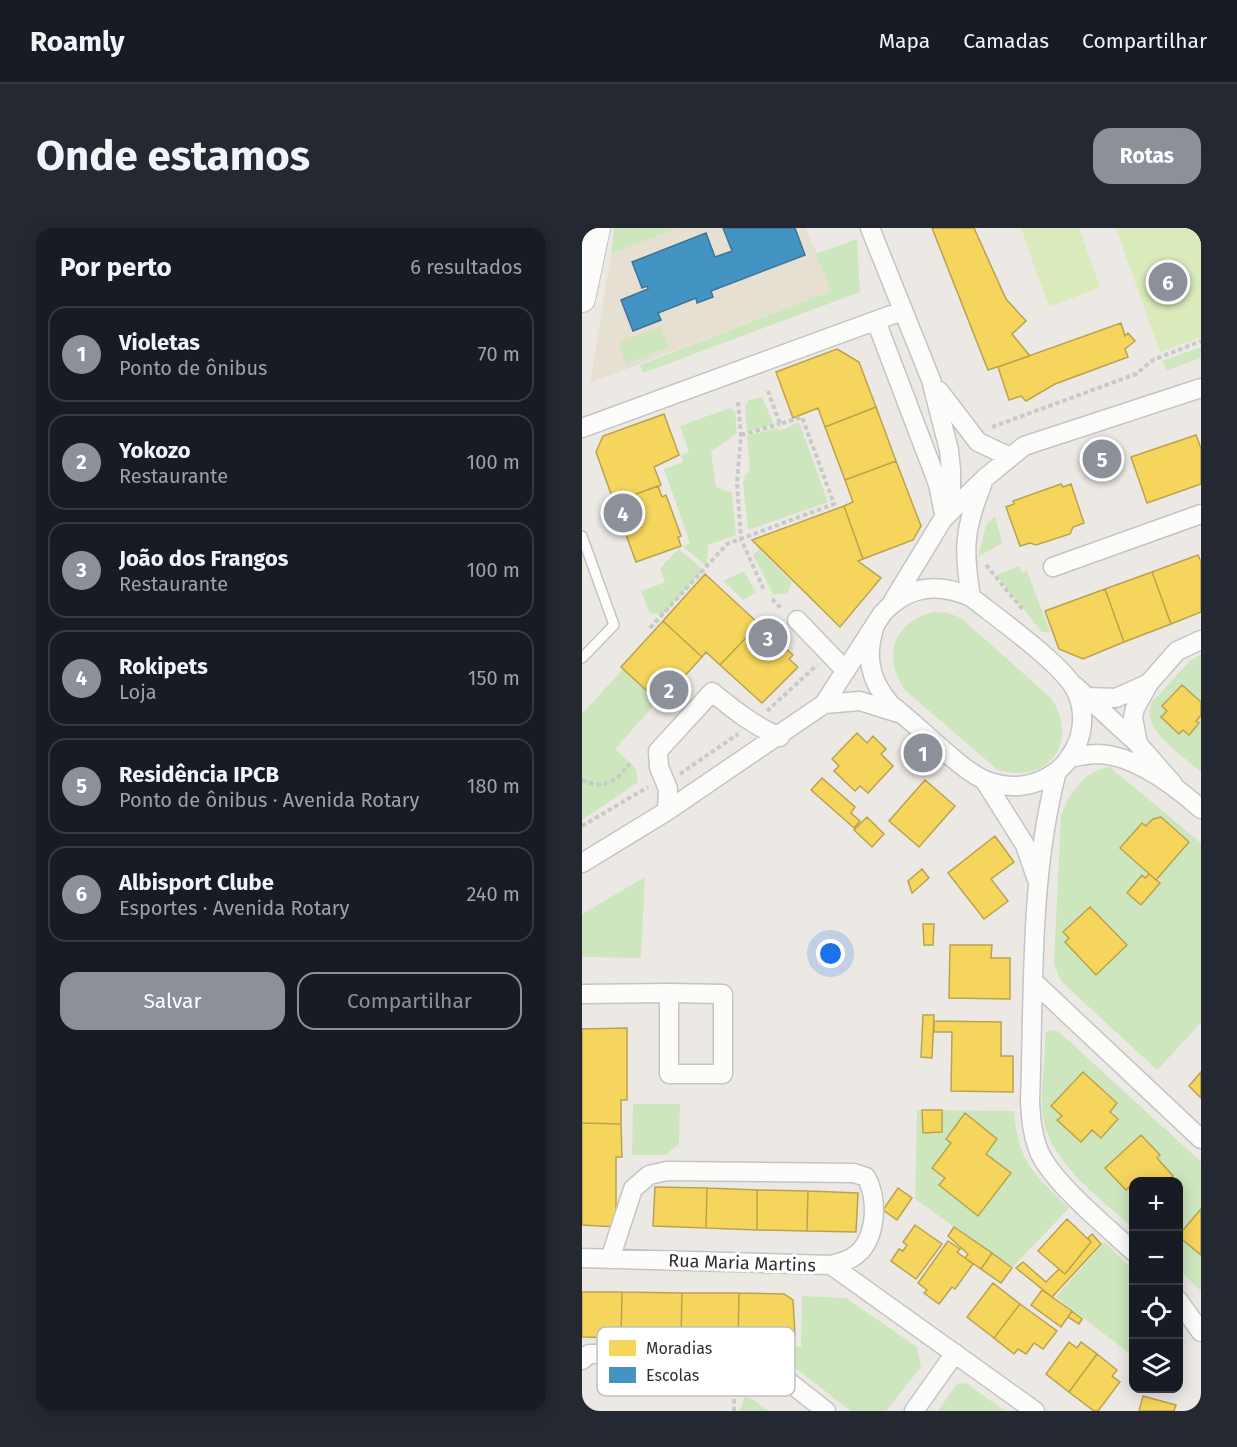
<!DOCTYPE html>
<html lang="pt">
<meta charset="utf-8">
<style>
body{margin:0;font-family:"Fira Sans",sans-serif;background:#242831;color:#f1f3f6}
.controls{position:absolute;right:18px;bottom:18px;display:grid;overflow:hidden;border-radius:12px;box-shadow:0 3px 15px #0003}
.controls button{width:54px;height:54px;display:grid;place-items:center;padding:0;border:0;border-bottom:2px solid #363941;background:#171b24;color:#f1f3f6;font:30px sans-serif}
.you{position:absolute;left:249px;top:726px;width:21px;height:21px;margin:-15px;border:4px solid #fff;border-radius:50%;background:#1a73e8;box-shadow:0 0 0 9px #1a73e833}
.badge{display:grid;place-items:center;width:39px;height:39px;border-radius:50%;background:#8c9099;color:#fff;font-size:20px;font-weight:700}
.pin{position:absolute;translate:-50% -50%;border:3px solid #fff;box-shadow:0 2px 6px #0006}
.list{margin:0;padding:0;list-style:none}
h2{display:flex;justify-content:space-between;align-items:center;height:78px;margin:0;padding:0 24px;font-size:26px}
h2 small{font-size:20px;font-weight:400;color:#9ea1a6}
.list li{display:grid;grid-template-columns:39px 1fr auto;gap:18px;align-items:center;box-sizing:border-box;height:96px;margin:0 12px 12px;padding:0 12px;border:2px solid #363941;border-radius:18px}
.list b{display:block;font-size:22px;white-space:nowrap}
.list p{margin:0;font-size:20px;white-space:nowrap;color:#9ea1a6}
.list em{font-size:20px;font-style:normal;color:#9ea1a6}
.actions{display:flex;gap:12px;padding:18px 24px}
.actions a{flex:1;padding:14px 0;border:2px solid #8c9099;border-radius:18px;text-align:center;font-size:21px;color:#8c9099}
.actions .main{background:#8c9099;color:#fff}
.icon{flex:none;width:33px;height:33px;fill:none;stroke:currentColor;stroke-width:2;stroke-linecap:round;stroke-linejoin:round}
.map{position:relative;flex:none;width:619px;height:1183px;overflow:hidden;border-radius:18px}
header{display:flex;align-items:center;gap:36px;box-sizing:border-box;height:84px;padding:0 30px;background:#171b24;border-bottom:2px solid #363941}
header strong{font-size:28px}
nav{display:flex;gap:33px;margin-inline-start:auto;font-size:21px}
.intro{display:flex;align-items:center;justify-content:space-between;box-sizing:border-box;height:144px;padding:0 36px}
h1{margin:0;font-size:42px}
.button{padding:15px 27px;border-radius:18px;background:#8c9099;color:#fff;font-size:21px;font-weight:700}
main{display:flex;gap:36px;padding:0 36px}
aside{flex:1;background:#171b24;border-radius:18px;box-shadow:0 3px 15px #0003}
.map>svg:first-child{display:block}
</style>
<header>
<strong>Roamly</strong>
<nav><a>Mapa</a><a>Camadas</a><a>Compartilhar</a></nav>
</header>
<div class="intro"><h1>Onde estamos</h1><a class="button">Rotas</a></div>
<main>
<aside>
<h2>Por perto<small>6 resultados</small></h2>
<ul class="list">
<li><span class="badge">1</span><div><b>Violetas</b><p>Ponto de ônibus</p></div><em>70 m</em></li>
<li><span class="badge">2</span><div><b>Yokozo</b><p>Restaurante</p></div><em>100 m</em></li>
<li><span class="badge">3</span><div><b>João dos Frangos</b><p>Restaurante</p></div><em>100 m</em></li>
<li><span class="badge">4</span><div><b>Rokipets</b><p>Loja</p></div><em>150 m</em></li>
<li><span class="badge">5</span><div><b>Residência IPCB</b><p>Ponto de ônibus · Avenida Rotary</p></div><em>180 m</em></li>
<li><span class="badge">6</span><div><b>Albisport Clube</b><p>Esportes · Avenida Rotary</p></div><em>240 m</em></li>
</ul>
<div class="actions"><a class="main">Salvar</a><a>Compartilhar</a></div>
</aside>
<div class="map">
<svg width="619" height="1183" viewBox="0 0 619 1183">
<rect width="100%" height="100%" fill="#ece8e4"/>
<path fill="#e6e0d3" d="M95,0h129l26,63 -242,92 21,-129z"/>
<path fill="#cee6be" d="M32,0h63l-66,26z
M275,11l3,53 -217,81 -3,-8 191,-74 -15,-37z
M79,98l8,21 -43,17 -8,-21z
M619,119v11l-34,12 -5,-9z
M180,169l12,27 -27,8 -2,-27 4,-5z
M148,180l5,4 2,21 -26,19 5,35 16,6 4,42 -28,10 -1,21 -24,-19 7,-4 -26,-74 19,-7 -2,-7 8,-3 -9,-26z
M217,194l29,80 -80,28 -5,-48 2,-7 5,-4 -3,-35 30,-8 3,3z
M413,288l7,27 -24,14 8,-32z
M97,321l24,21 -40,45 -13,-2 -9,-22 24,-9 -5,-14z
M177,321l33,33 -5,12h-14l-20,-39z
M438,338l1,6 6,-1 23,61h-8l-46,-57z
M162,343l12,22 -13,7 -20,-19z
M351,384l15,1 13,5 91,81c27,45 -4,85 -54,71l-93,-80c-23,-34 -12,-67 28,-78z
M619,426v118c-18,-17 -60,-41 -50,-69l39,-42z
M41,441l35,32 -43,48 21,20 2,13 -56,38v-106z
M528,539l91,76v180l-44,47 -96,-89 -7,-17 7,-148c7,-22 25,-47 49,-49z
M63,649l-4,81 -59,-1v-43z
M468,802l8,1 143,131v129l-22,-21 -1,-88h-44l-1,46c-35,-33 -89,-68 -91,-121 -1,-25 4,-49 3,-74z
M51,876h47l-1,40 -14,11h-33z
M335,882l97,1c4,51 20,63 55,97l-57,60 -97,-69z
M522,1014l29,28v86l-77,-59z
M220,1068l44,2 71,49 4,20 -35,44h-35l-65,-50 -2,-8 8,-6h9z
M384,1155l39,28h-67l19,-27z
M162,1169h5l20,14h-29z"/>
<path fill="#d9eabb" d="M439,0h58l21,59 -51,20z
M534,0h85v109l-41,15z"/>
<path fill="#f6d55c" stroke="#baa34e" stroke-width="1.5" d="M350,0h42l32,71 20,22 -14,13 18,22 -42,14z
M539,95l4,13 3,-3 7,8 -10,8 3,8 -73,27 -29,17 -5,-5 -12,4 -11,-33z
M255,121l22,13 17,45 -51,20 -7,-19 -25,10 -17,-46z
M294,179l20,54 -51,19 -20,-53z
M82,186l15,41 -25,12 7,18 -47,17 -18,-50 7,-16z
M614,207l5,13v36l-54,19 -16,-46z
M314,233l25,65 -8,14 -50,19 -19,-53 9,-4 -8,-22z
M479,256l2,3 8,-3 13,39 -11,4 -3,7 -34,11 -6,-2 -10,3 -14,-39 8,-3 -1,-3z
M76,258l4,11 4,-2 15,41 -3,1 3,9 -45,16 -22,-60z
M262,278l19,53 -5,2 23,17 -41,49 -88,-87z
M616,327l3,7v50l-30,12 -19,-52z
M570,344l19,52 -47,18 -19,-53z
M123,346l54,50 -39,41 -14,-13 -4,5 -39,-36z
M523,361l19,53 -41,17 -24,-10 -14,-38z
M81,393l39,36 -42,46 -39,-36z
M177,396l34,31 -4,4 9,8 -36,36 -42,-38z
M600,457l19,17v13l-5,6 3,2 -10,12 -6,-5 -4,4 -18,-17 6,-6 -5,-5z
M275,505l10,10 6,-7 13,13 -5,5 12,12 -25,27 -8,-7 -5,5 -21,-20 5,-5 -7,-7z
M240,550l33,29 -4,6 9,8 -6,7 -43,-38z
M343,552l30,26 -36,41 -30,-26z
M285,589l17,17 -12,13 -18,-17z
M579,589l28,25 -33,38 -36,-32 22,-25 4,3 7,-7z
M413,608l19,26 -23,17 17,22 -24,18 -36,-46z
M340,641l7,9 -17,15 -4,-12z
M567,646l11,9 -19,22 -14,-12 15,-18 3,3z
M508,679l37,38 -31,30 -31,-33 4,-4 -6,-6z
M341,696h11l-1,21h-9z
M368,717h42l-1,13h19v41l-61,-1z
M341,787h11l-2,43 -11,-1z
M352,793l67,1v34h12v36l-62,-1 1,-59h-18z
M45,800v72h-6v24l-39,-1v-94z
M501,844l34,31 -7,9 8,7 -17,19 -9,-8 -11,12 -24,-22 5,-4 -11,-10z
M619,844v26l-12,-12z
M340,882h20v22l-19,1z
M383,885l32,26 -11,15 25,19 -33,43 -39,-31 6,-7 -13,-10 19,-25 -5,-4z
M0,895l39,1 1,33h-6v70l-34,-2z
M559,907l19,20 -3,3 16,18 -3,3 2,3h-38v9l-4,-4 -4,3 -21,-22z
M73,959l52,1 -1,40 -53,-2z
M125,960l50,2v40l-51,-2z
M316,960l14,10 -15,22 -14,-10z
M175,962l51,1 -1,40 -50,-1z
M226,963l50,2 -2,39 -49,-1z
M619,981v46l-23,-19z
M485,991l24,23 -26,32 -27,-23z
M333,997l27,19 -26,35 -25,-18 8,-12 4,2 4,-6 -4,-3z
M372,999l38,26 -11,16 -16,-11 3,-4 -20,-18z
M510,1006l9,10 -49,53 -36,-29 7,-6 23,20 13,-13 6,5 26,-32 -3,-4z
M366,1013l12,8 -3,3 16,12 -18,25 -3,-2 -13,17 -15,-11 3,-3 -9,-7z
M410,1025l20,15 -11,15 -20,-14z
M411,1055l27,21 -26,34 -27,-21z
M460,1062l30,21 -11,16 -30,-22z
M0,1064h40l-1,46 -39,-1z
M40,1064l60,1 -1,46 -60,-1z
M100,1065h57l-1,47 -57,-1z
M157,1065l45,1 9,6 2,35 -8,6 -49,-1z
M438,1076l37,27 -14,18 -9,-6 -8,11 -8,-5 -4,5 -20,-16z
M490,1083l10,8 -3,5 -11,-7z
M487,1114l8,6 4,-6 16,12 -28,38 -23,-18z
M515,1126l20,16 -5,6 8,6 -22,29h-4l-25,-19z
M561,1168l33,9 -2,6h-35z"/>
<path fill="#4393c3" stroke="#3d7596" stroke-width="1.5" d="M141,0h72l10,27 -94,36 2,6 -16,6 -1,-5 -38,15 3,7 -28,11 -12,-31 27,-11 -1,-3 -5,2 -10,-26 74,-29 9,24 17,-6z"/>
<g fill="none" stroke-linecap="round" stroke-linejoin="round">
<g stroke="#c5c4c5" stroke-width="12">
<path id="service" d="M0,308l32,89 -32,33"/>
</g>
<g stroke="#c5c4c5" stroke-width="21">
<path id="minor" d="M288,0l61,152 18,70 2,20v20l-7,28
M294,93l62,163 5,25
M357,163l39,51 32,15
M0,200l320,-117
M471,339l148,-53
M389,369c-8,-47 -7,-68 11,-112
M311,373l50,-82 42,-41 39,-32 177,-58
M215,392l48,50
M493,458l63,58 35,40
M505,469l29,1 33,-15
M242,476l58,-90c25,-28 55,-32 89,-17 25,20 93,68 105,94 7,14 8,33 3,48 -5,13 -12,25 -23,33 -22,15 -43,18 -69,9 -25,-9 -70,-57 -96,-76 -22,-25 -26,-49 -16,-80
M556,516l-5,-26 2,-10 14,-25 28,-32 24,-11
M488,530c9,-2 19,-4 28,-4 36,1 77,32 103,55
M475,543c-28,108 -23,221 -27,331 1,16 2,31 8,47 12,32 69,78 96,103
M402,552l41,65 11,32
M85,583l1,-22 -9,-22 -1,-16 54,-59c21,17 42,34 68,45
M0,635l85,-52 157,-107 36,-3 38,12
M452,754l167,157
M87,765l54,1v80h-54z
M0,766l87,-1
M0,1030l249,7 204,146
M28,1031l23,-70 16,-14 18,-4 187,2 12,4c13,22 11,65 -13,80 -6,4 -15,6 -22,8
M596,1072l23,32
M0,1132l7,-6h156l16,6 65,51
M332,1183l41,-58"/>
</g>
<g stroke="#c5c4c5" stroke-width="28">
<path id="secondary" d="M0,71l15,-71"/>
</g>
<path stroke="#c9c9c8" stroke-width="4" stroke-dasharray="4.5 3" stroke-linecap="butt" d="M156,174l3,33 -4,47 4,57 23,51
M410,199l144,-53 17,-14 48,-19
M159,207l39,-11
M404,337l37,45
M190,371l9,9
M68,400l77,-84 107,-40 -32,-87 -22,7 -12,-33
M185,483l50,-46
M98,546l58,-40
M0,552c22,10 34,2 48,-17
M0,598l66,-39
M152,1183v-30"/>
<use href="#service" stroke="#fcfcfb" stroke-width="9"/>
<use href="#minor" stroke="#fcfcfb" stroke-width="18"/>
<use href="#secondary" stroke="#fcfcfb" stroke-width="26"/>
</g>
<g text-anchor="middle" stroke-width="6" stroke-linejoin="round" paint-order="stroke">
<g font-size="18" fill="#2e2e2e" stroke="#fff">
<text transform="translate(160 1035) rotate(2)" y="6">Rua Maria Martins</text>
</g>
</g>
<rect x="15" y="1099" width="198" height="69" rx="9" fill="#fff" stroke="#c0c0c0" stroke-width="1.5"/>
<rect x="27" y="1112" width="27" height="16" fill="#f6d55c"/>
<rect x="27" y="1139" width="27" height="16" fill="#4393c3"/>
<g font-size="16" fill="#2e2e2e">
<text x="64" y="1126">Moradias</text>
<text x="64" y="1153">Escolas</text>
</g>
</svg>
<div class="controls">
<button>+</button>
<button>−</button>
<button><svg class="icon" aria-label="locate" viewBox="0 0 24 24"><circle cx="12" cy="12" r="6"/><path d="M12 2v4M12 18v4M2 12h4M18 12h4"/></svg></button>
<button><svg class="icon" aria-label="layers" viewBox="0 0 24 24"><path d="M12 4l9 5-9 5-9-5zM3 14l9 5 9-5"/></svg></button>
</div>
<div class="you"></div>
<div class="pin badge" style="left:341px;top:525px">1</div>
<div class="pin badge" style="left:87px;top:462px">2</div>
<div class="pin badge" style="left:186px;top:410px">3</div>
<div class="pin badge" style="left:41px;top:285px">4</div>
<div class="pin badge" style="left:520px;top:231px">5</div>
<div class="pin badge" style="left:586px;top:54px">6</div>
</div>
</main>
